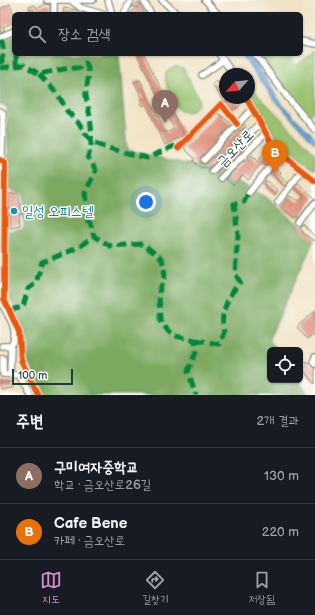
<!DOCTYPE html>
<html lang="ko">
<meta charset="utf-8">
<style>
body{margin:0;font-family:"Balsamiq Sans","Poor Story",sans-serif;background:#20242c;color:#f1f3f6}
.controls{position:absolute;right:12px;bottom:12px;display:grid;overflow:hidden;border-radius:6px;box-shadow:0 1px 3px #0004}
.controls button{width:36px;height:36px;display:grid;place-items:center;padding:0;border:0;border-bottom:1px solid #363941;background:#171b24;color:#f1f3f6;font:20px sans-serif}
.compass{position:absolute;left:219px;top:68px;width:36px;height:36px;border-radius:50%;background:#171b24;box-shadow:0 1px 3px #0004;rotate:243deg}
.scale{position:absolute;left:12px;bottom:10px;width:61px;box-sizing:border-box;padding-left:4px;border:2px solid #1f3d34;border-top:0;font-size:11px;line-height:14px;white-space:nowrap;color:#1f3d34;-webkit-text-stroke:3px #fff;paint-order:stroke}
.you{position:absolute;left:146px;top:202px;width:14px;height:14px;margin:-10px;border:3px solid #fff;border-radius:50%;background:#1a73e8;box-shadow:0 0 0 6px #1a73e833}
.badge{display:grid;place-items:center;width:26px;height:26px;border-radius:50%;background:#d690ce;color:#fff;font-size:13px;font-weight:700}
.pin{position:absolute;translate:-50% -33px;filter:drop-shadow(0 1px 2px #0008)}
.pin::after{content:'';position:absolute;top:21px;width:14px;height:12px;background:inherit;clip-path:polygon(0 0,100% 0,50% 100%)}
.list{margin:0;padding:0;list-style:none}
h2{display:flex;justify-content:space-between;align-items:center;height:52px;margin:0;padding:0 16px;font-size:17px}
h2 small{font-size:13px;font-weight:400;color:#9ea1a6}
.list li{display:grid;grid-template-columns:26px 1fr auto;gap:12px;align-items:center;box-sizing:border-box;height:56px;padding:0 16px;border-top:1px solid #363941}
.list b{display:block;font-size:15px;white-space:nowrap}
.list p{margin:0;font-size:13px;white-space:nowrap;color:#9ea1a6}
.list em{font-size:13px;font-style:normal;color:#9ea1a6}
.icon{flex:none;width:22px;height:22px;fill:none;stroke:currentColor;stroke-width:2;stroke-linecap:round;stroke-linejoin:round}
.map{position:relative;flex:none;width:315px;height:395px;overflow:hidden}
.search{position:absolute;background:#171b24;box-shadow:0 1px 3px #0004;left:12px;right:12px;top:12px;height:44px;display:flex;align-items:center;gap:10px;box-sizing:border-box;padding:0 14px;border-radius:6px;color:#9ea1a6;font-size:15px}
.sheet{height:164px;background:#171b24}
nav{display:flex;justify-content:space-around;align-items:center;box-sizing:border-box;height:56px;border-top:1px solid #363941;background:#171b24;font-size:11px;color:#9ea1a6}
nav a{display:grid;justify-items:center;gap:2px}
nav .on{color:#d690ce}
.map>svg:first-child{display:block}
</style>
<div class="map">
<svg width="315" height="395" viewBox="0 0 315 395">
<rect width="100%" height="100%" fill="#fff"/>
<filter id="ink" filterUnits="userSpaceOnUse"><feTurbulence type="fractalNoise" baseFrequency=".025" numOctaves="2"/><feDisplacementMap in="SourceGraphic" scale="8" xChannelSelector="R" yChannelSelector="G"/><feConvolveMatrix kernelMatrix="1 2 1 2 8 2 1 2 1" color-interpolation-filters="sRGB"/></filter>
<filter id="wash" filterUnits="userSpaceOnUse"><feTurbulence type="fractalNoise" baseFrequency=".012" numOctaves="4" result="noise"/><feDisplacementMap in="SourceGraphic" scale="16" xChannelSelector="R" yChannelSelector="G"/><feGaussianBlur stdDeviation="0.9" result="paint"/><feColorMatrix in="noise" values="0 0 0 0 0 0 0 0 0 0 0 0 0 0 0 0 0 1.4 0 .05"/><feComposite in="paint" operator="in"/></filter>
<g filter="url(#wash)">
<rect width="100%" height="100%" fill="#f0e2c4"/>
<path fill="#9ac26e" stroke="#5c8051" d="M315,50v60l-7,6 -46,-56 8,-6h17l10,11z
M177,66l6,2 16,31v5l-7,7c-5,2 -11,1 -15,-3 -2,-3 -4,-9 -6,-12 -5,-12 -12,-27 6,-30z
M249,81l9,14 57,58v17l-36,-28 -30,-51z"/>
<path fill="#7ba861" stroke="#4d724a" d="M14,36v18h105l8,96 91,21 47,25 50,42 -46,101 8,11h-7v30h28l11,15h-264l-20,-40v-23l-16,-36 -1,-65 16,-2 -1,-36 -14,-3 -2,-83 -7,-3v-62z"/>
<path fill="#64a3d6" stroke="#427085" d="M241,54h10l29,48 35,35v7l-43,-47z"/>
<g id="blocks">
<path fill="#de907e" d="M138,2l7,12h-16l9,-7h-6z
M10,4l4,11v7l-11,5 2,3 -5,2v-23z
M46,4l4,1v7l-4,2h-14l-3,-7 6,-2 2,4z
M64,8l13,2 10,4h-24z
M137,54h7l40,81 -19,10 -19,-41 -3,2 -3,-6 3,-1 -9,-17 6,-2 26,53 8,-4z
M217,81l4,6 4,-3v14h12l3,8 -8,4 -5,-9 -2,1 -2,-2 -11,-16z
M218,113l14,11 -31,33 -1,5 3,2 4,-1 37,-39 2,3 -7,5 3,3 -33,33 -10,-1 -6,-6 2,-2 -11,-11z
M244,145l2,2 -28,29 -3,-2z
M252,155l5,7 6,-7 6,6 -4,5 -3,-4 -14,18 -5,-5 -10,10 -7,-6 18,-18h5l-2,-2z
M274,168l7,4 -2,3 8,8 -2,3 -15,-13z
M266,180l12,11 -3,4 -10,-8 1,-1 -2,-2z
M298,183l17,16 -3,1 -13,18 -2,-2 -1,2 -15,-10 8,-12 11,5 4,-5 -10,-8z
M18,193l4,21h-3l1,11 -10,2 -1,-33z
M304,225l11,12 -1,4 -12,-9 1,-1 -3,-2z
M315,311v21l-8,7 -10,-12z
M306,361l9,7v16l-13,-15 -2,2v-5z
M0,382h13v6l-13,1z"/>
</g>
</g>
<g filter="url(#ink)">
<use href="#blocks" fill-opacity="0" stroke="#88907c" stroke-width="1"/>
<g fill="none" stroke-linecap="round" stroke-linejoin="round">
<g stroke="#88907c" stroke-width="8">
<path id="minor" d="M47,0h46
M108,0l4,14
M143,0l8,14
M162,0l15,14
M205,0l13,14
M72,1l9,7 21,6
M54,14v-14
M124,14l7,-14
M0,37l14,-6
M301,41l14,3
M219,54l14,20
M255,54l33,44 27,32
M202,75l22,-15
M246,98l29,51 40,32
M0,111l3,2 -1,40 -1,7
M178,148l43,-44 16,20
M0,160l5,3 -1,136 15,33 2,28 17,35
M204,160l48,-51
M212,171l48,-48
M221,178l44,-44
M248,194l32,-40
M278,202l24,-31
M300,223l15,-20
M0,301c7,13 21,30 11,45
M2,346h9l-1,28
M315,357l-2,5 2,2
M3,358v16l16,1 11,20"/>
</g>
<use href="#minor" stroke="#fff" stroke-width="5.5"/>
<path stroke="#00873e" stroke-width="5" stroke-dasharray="10 5" stroke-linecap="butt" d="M0,43l2,-1 2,11 -3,8 6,7
M16,65v-11
M0,68l24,-3 15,9 30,-6h11l5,-5 2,2c4,14 -2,20 -1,31 4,21 9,40 2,61l8,13 -11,23 2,18 -2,8 5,3 4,14 16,10 33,-2 19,15 3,16 -6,17 1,28 8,11 7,5 20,4 1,12 -8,19 8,24
M39,74l20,22 8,15 14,15 5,9 7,7 11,5 43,11 34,-15
M10,310l13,-3 5,-18 8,-6 6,-21c4,-2 6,-1 9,-3 15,-7 32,-12 43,-23
M195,340l24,4 5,-12c-5,-18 4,-36 16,-50l-5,-9 3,-38 -4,-31 10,-2 4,-8"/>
<g stroke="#fff" stroke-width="8">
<path id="cycleway" d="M246,98l29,51 40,32
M178,148l43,-44 16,20
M0,160l5,3 -1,136 15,33 2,28 17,35"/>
</g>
<use href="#cycleway" stroke="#e8590c" stroke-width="6"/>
</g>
</g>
<circle fill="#0f9aa8" stroke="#fff" stroke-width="1.5" cx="14" cy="211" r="4"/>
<g text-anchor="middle" stroke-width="3" stroke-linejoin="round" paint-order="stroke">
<g font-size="14" fill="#1f3d34" stroke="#fff">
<text transform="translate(235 148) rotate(-46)" y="5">금오산로</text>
</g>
<g font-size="14" fill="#0d838f" stroke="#fff" text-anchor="start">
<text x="22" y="216">일성 오피스텔</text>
</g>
</g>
</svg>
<div class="controls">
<button><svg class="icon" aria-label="locate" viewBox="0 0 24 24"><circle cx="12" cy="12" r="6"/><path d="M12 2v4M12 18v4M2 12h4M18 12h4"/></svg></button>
</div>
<svg class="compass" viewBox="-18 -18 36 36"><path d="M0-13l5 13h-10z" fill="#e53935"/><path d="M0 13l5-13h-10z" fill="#9ea1a6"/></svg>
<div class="scale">100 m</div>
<div class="you"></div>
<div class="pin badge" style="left:165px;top:123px;background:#8d6e63">A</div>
<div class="pin badge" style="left:275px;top:173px;background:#e8710a">B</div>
<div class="search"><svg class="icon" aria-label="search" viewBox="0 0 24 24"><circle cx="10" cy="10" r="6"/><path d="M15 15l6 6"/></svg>장소 검색</div>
</div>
<section class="sheet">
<h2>주변<small>2개 결과</small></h2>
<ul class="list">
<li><span class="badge" style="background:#8d6e63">A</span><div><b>구미여자중학교</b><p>학교 · 금오산로26길</p></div><em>130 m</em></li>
<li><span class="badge" style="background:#e8710a">B</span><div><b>Cafe Bene</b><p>카페 · 금오산로</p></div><em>220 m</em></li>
</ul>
</section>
<nav>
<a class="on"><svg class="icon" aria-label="map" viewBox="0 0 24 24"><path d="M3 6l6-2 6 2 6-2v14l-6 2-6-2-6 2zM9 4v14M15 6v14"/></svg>지도</a>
<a><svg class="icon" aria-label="directions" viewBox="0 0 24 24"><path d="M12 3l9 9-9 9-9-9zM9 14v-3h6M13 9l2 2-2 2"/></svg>길찾기</a>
<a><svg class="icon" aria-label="saved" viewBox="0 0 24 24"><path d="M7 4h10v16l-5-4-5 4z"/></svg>저장됨</a>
</nav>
